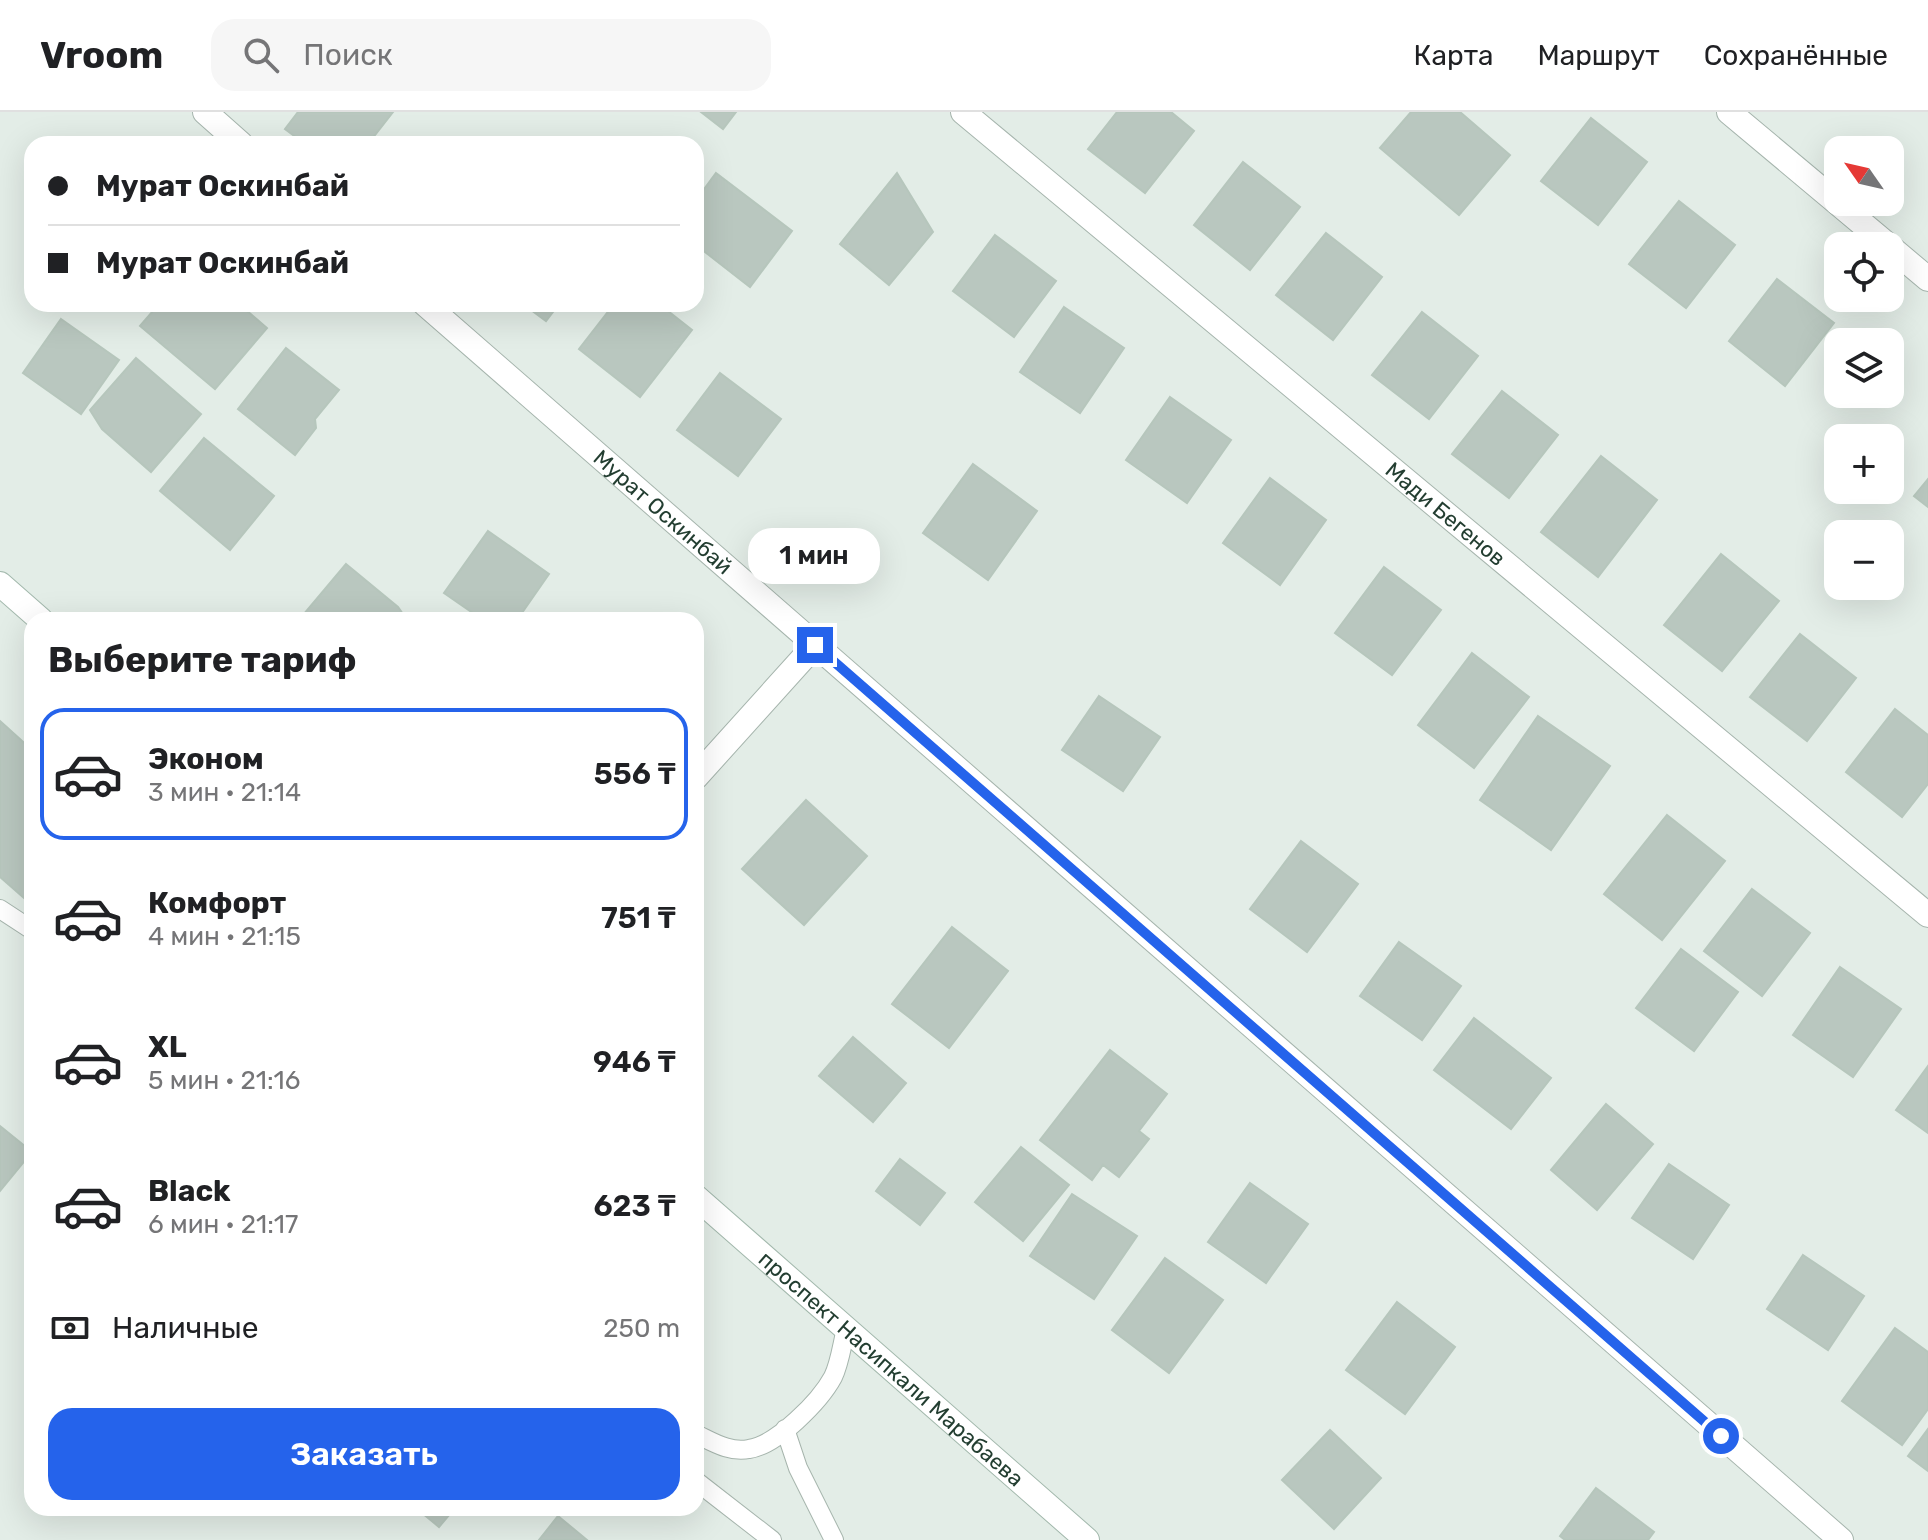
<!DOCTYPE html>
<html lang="ru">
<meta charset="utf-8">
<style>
body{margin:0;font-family:Rubik,sans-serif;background:#f6f6f6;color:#202124;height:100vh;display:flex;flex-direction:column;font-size:30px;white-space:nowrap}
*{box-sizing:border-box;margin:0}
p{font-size:26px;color:#757577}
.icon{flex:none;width:44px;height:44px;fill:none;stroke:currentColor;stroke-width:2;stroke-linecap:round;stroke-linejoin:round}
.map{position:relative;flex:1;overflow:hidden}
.sheet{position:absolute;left:24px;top:500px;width:680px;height:904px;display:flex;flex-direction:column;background:#fff;border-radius:24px;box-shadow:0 8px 32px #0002}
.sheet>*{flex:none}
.top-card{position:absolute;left:24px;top:24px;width:680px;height:176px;border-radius:24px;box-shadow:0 8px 32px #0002;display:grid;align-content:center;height:176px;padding:0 24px;background:#fff}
.needle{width:52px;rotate:304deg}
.controls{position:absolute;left:1824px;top:24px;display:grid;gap:16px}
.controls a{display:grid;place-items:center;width:80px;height:80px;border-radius:16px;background:#fff;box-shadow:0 8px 32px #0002;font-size:40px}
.end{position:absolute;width:36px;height:36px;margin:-18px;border:10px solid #2563eb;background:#fff;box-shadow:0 0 0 4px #fff}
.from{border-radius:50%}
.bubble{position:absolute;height:56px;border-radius:24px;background:#fff;box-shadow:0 8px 32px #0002;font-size:26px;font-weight:600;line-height:56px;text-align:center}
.top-card b{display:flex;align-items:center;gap:28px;height:76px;font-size:30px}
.top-card b+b{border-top:2px solid #e0e0e0}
.top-card i{width:20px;height:20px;background:#202124}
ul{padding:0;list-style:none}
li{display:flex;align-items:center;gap:24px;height:132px;margin:0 16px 12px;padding:0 8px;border:4px solid transparent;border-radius:24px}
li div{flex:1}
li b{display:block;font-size:30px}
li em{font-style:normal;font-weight:600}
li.current{border-color:#2563eb}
li>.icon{width:72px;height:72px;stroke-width:1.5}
h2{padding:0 24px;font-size:36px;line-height:96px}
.pay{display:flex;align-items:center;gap:20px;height:88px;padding:0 24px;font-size:30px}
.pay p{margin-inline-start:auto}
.primary-button{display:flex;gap:16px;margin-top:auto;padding:16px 24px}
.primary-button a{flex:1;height:92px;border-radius:24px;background:#2563eb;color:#fff;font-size:32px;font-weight:600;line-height:92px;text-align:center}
header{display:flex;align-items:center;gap:48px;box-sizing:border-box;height:112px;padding:0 40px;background:#fff;border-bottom:2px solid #e0e0e0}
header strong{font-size:38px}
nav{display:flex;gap:44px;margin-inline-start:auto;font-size:28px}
.search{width:560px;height:72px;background:#f6f6f6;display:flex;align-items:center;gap:20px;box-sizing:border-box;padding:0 28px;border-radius:24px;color:#757577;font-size:30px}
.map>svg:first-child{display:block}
.building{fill:#b9c7bf;stroke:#b6c6bc;stroke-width:2}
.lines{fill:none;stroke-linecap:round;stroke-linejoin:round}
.service-casing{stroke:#a6b5ad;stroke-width:20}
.minor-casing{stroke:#a6b5ad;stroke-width:26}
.secondary-casing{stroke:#a2b8ac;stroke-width:26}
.service{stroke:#fff;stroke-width:18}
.minor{stroke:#fff;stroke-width:24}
.secondary{stroke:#fff;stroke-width:24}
.route{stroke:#2563eb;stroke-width:10}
.labels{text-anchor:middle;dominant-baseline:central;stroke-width:6;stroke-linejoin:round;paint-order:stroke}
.street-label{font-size:22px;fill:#233e31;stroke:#f4f9f5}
</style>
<header>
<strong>Vroom</strong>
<div class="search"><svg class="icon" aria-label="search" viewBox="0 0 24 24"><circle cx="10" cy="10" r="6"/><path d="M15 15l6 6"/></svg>Поиск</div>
<nav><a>Карта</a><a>Маршрут</a><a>Сохранённые</a></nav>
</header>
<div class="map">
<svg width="1928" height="1428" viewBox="0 0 1928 1428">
<rect width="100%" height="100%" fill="#e3ede7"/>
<!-- building -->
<path class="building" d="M298 0H393L368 32H305L285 17Z
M701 0H736L723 17Z
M1117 0H1171L1194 19 1145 81 1088 37Z
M1411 0H1460L1510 43 1459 103 1380 36Z
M1591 6 1647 50 1598 113 1541 69Z
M1243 50 1300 95 1250 158 1194 113Z
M716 61 792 119 750 175 696 133V88Z
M897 61 933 120 889 173 840 132Z
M1679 89 1735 133 1686 196 1629 152Z
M1326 121 1382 165 1333 228 1276 183Z
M995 123 1056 169 1014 225 953 179Z
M1777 167 1834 211 1785 274 1729 229Z
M159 192H239L267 216 215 277 140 214Z
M523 192H559L546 209Z
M614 192H659L692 218 640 285 579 237Z
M1064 195 1124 236 1080 301 1020 260Z
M1422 200 1478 244 1429 307 1372 263Z
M61 207 119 248 81 302 23 261Z
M286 236 339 278 315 307 316 316 295 343 238 297Z
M136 246 201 302 151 360 102 317 90 298Z
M720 261 781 307 738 364 677 318Z
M1502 279 1558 323 1509 386 1452 342Z
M1170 285 1231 328 1187 391 1126 348Z
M204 326 274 384 230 438 160 379Z
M1601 344 1657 388 1598 465 1541 420Z
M973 352 1037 399 988 468 923 421Z
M1270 366 1326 408 1280 473 1223 431Z
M1928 367V395L1914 384Z
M488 419 549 462 517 508H483L444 481Z
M1721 442 1779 489 1722 559 1664 513Z
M346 452 398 495 407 508H310L303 503Z
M1384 455 1441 498 1392 563 1335 521Z
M1800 522 1856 566 1807 629 1750 585Z
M1472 541 1529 585 1474 656 1418 613Z
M1099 584 1160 625 1123 679 1062 638Z
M1895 597 1928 623V672L1902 705 1846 660Z
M1538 604 1610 654 1551 738 1480 688Z
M0 609 32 638V793L0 765Z
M806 688 867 744 804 813 742 757Z
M1667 703 1725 749 1662 828 1604 782Z
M1301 729 1358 772 1307 840 1250 797Z
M1752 777 1810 821 1762 884 1704 839Z
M952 815 1008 859 949 936 892 892Z
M1399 830 1461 874 1422 928 1360 884Z
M1681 837 1738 880 1694 939 1636 896Z
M1840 855 1901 897 1853 965 1793 923Z
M1474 906 1551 966 1511 1017 1434 958Z
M853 925 906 971 873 1010 819 964Z
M1110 938 1167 982 1139 1019 1149 1027 1119 1065 1103 1053 1092 1068 1040 1028Z
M1928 954V1021L1896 998Z
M1606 992 1653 1032 1597 1098 1551 1058Z
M0 1014 32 1040 0 1079Z
M1021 1035 1069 1073 1023 1129 975 1090Z
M900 1047 945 1081 920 1113 876 1079Z
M1669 1052 1729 1093 1693 1147 1632 1106Z
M1250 1071 1308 1112 1266 1171 1208 1130Z
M1072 1082 1137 1124 1094 1187 1030 1144Z
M1803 1143 1864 1184 1828 1238 1767 1197Z
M1165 1146 1223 1188 1169 1261 1112 1218Z
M1397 1190 1455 1235 1405 1302 1346 1258Z
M1895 1216 1928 1240V1297L1902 1333 1842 1289Z
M1928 1317V1359L1908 1344Z
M1330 1318 1381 1366 1334 1417 1282 1368Z
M1596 1376 1654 1420 1648 1428H1565L1560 1424Z
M416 1396H455L439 1415Z
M558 1404 587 1428H539Z"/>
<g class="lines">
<!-- service casing -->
<g class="service-casing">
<path id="service" d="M0 797 32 818
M785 1317 798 1356 834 1428
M696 1322C713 1330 730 1341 749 1337 777 1333 820 1289 833 1265 840 1251 842 1232 846 1217
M696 1369 772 1428"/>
</g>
<!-- minor casing -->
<g class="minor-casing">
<g id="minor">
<path d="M205 0 241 32"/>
<path id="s1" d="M963 0 1928 803"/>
<path d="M1729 0 1889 134"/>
<path d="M1890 135 1928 167"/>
<path id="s2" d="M425 192 1841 1428"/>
<path d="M696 665 815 533"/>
</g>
</g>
<!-- secondary casing -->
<g class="secondary-casing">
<g id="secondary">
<path d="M0 472 41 508"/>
<path id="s3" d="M696 1085 1087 1428"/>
</g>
</g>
<!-- service -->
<use href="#service" class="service"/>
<!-- minor -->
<use href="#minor" class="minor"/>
<!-- secondary -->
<use href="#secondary" class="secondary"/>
</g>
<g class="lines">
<!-- route -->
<path class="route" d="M815 533 1721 1324"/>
</g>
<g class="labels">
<!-- street labels -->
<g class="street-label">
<text stroke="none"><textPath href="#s2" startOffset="316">Мурат Оскинбай</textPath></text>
<text stroke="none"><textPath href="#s1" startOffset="628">Мади Бегенов</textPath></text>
<text stroke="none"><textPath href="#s3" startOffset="260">проспект Насипкали Марабаева</textPath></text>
</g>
</g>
</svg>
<div class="controls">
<a><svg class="needle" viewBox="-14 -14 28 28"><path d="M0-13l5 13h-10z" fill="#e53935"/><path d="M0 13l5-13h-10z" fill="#757577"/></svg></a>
<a><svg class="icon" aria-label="locate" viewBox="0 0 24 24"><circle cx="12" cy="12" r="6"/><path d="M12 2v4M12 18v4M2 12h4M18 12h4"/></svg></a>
<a><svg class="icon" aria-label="layers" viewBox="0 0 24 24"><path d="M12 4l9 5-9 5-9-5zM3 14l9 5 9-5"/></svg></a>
<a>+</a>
<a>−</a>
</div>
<i class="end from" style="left:1721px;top:1324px"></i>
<i class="end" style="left:815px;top:533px"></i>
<div class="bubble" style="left:748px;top:416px;width:132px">1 мин</div>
<div class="top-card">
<b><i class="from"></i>Мурат Оскинбай</b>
<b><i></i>Мурат Оскинбай</b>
</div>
<section class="sheet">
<h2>Выберите тариф</h2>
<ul>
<li class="current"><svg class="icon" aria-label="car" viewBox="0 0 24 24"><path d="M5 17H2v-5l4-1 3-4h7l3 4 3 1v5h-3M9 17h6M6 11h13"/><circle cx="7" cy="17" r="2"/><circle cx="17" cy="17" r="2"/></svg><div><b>Эконом</b><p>3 мин · 21:14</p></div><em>556 ₸</em></li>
<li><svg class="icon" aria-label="car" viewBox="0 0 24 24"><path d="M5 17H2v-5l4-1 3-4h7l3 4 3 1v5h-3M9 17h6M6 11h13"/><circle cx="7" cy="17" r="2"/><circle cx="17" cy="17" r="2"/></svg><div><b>Комфорт</b><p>4 мин · 21:15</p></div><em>751 ₸</em></li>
<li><svg class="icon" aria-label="car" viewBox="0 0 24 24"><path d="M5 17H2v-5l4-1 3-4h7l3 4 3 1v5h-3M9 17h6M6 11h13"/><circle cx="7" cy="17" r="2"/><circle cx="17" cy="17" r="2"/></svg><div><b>XL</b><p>5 мин · 21:16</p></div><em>946 ₸</em></li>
<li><svg class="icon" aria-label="car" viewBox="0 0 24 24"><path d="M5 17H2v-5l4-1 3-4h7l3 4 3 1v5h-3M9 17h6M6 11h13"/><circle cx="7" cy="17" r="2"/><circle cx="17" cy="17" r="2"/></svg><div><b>Black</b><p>6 мин · 21:17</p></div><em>623 ₸</em></li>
</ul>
<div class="pay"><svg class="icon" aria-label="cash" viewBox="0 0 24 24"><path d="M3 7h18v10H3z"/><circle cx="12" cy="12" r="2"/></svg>Наличные<p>250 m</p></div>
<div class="primary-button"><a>Заказать</a></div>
</section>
</div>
